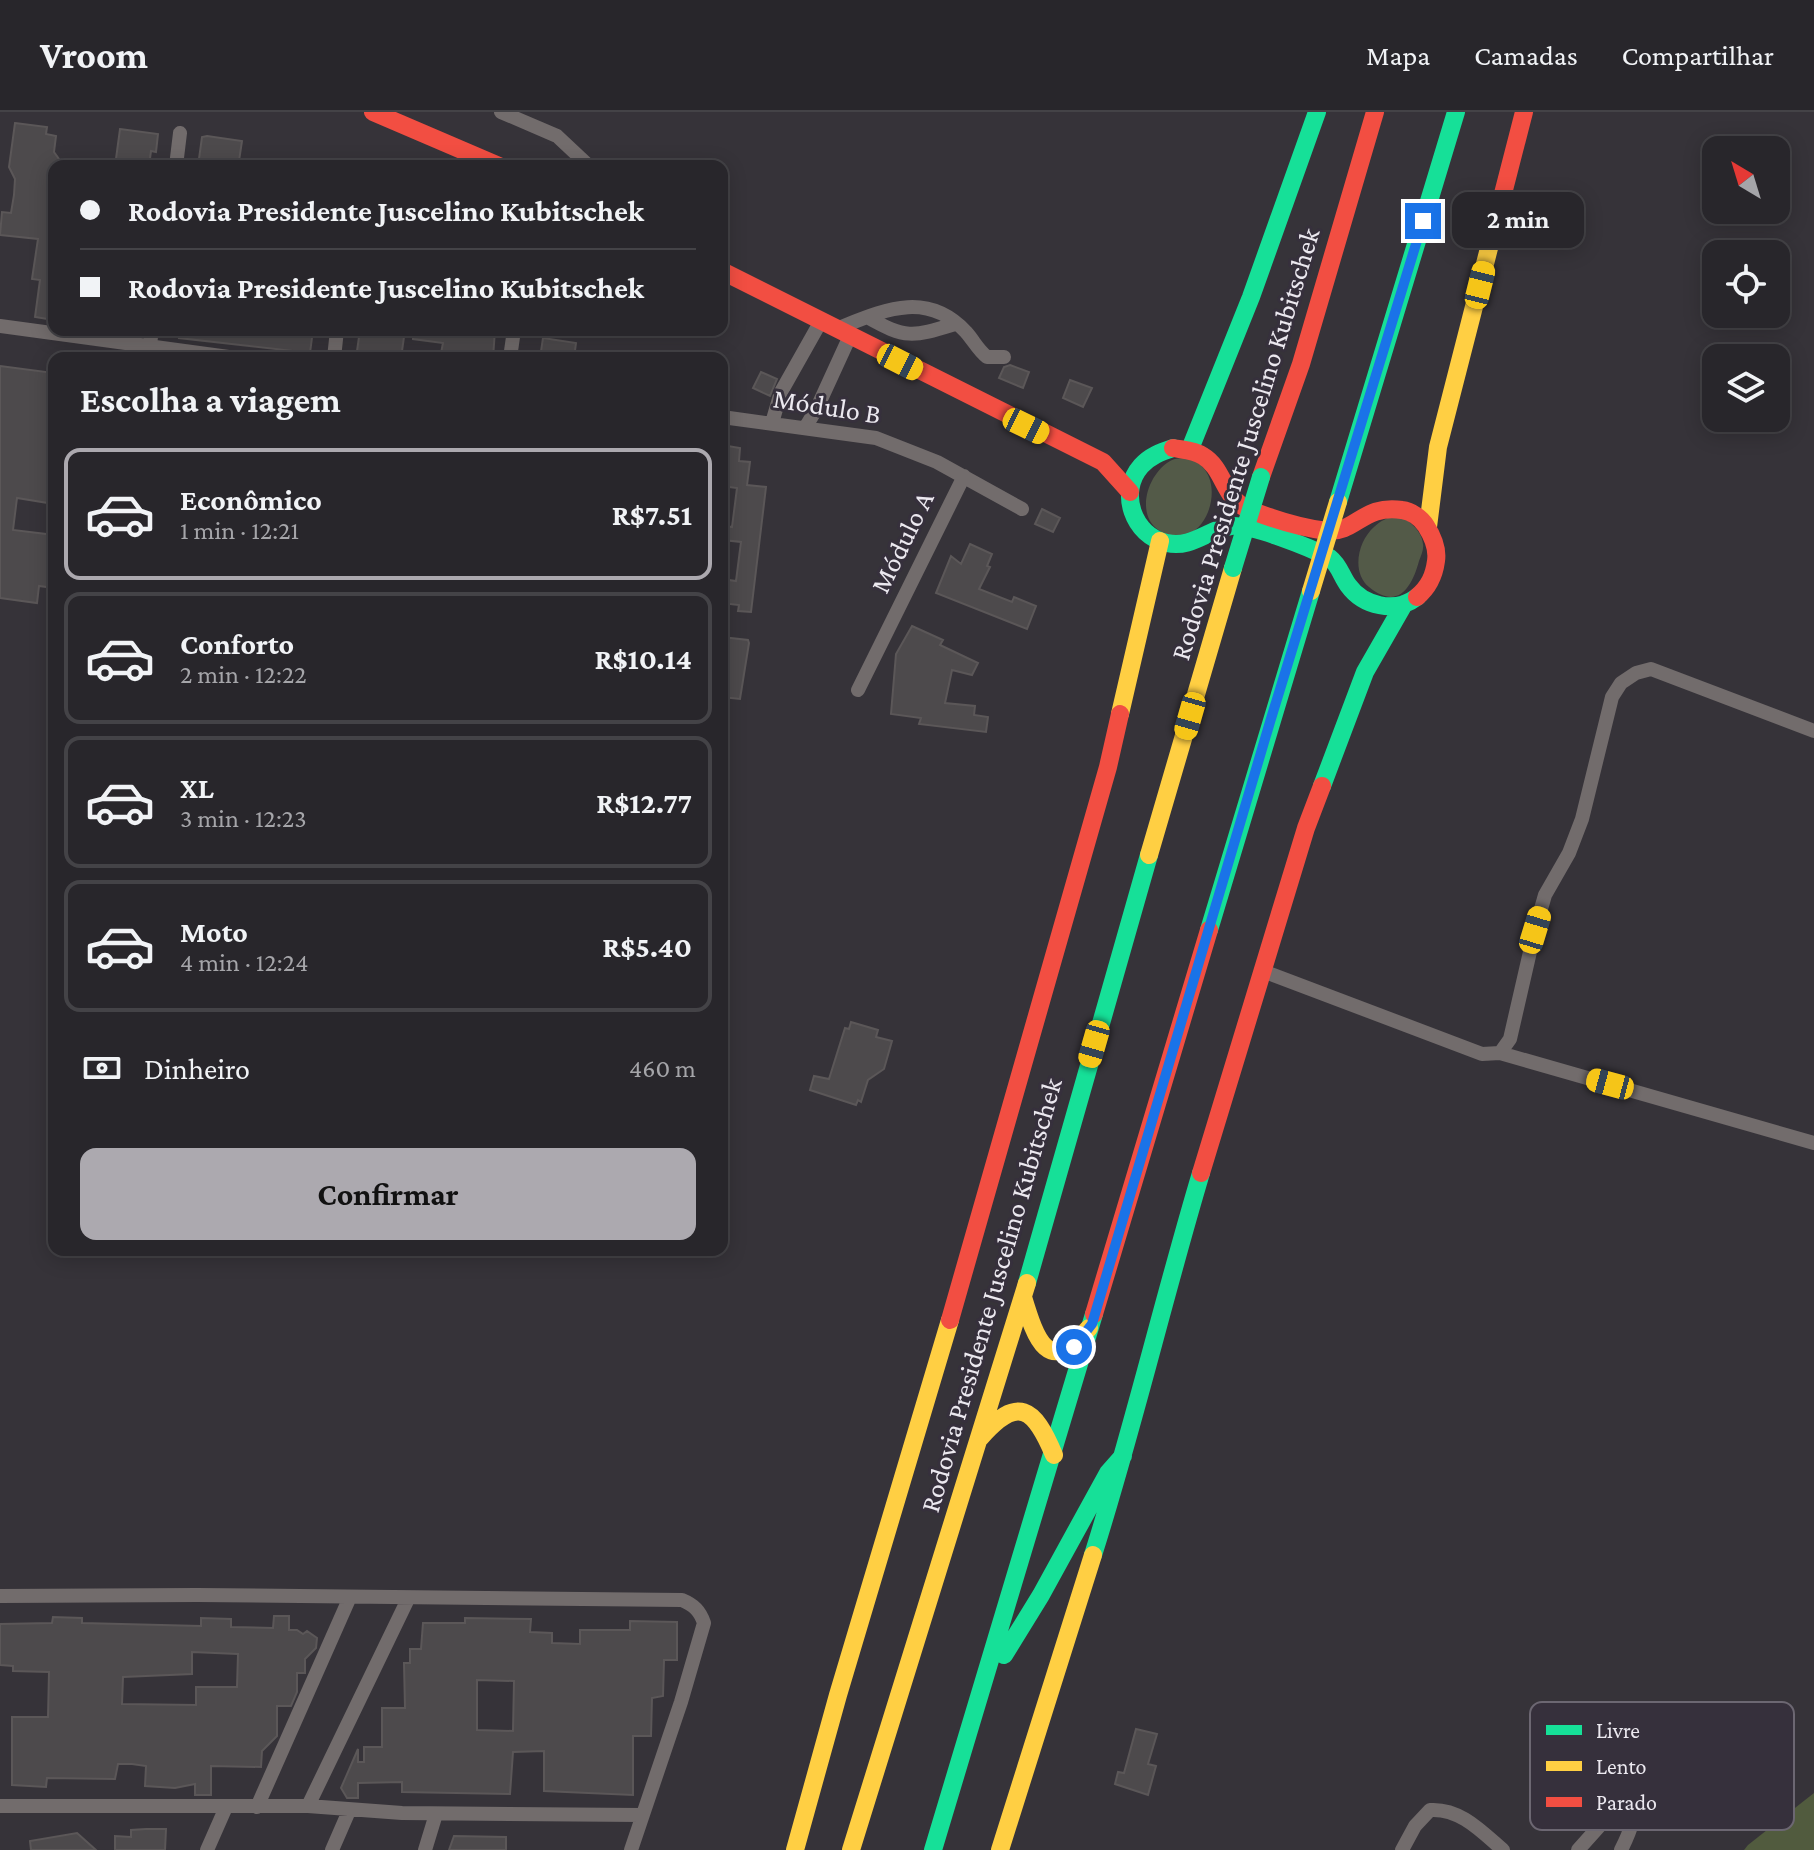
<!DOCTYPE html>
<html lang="pt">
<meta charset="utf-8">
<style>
body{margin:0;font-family:"Crimson Pro",serif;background:#343237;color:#f1f3f6;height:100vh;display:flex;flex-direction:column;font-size:30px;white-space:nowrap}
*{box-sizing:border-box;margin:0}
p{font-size:26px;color:#a5a5a9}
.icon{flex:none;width:44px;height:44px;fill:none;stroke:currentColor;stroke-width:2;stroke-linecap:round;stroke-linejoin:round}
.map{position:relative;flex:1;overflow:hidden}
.details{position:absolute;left:48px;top:240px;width:680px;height:904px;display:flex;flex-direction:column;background:#28262b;border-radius:16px;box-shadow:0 4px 20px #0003,0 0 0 2px #444347}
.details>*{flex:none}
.top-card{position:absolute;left:48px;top:48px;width:680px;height:176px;border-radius:16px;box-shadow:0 4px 20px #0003,0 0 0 2px #444347;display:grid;align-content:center;height:176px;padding:0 32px;background:#28262b}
.needle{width:52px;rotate:322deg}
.tools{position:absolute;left:1702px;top:24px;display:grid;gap:16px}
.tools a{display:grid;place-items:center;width:88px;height:88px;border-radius:16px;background:#28262b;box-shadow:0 4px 20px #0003,0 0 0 2px #444347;font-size:40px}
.end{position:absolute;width:36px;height:36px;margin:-18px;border:10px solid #1a73e8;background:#fff;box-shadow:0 0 0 4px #fff}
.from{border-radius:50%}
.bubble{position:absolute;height:56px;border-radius:16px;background:#28262b;box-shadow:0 4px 20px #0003,0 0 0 2px #444347;font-size:26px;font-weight:700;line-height:56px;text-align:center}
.car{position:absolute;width:24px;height:48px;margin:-24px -12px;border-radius:10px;box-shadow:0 0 6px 2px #0007;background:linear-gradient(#f5c518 24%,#345 0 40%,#f5c518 0 76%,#345 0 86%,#f5c518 0)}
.top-card b{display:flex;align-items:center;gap:28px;height:76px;font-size:30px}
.top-card b+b{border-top:2px solid #444347}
.top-card i{width:20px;height:20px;background:#f1f3f6}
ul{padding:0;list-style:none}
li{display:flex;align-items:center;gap:24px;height:132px;margin:0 16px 12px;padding:0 16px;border:4px solid #444347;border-radius:16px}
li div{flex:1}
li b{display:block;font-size:30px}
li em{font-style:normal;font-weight:700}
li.active{border-color:#aca9af}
li>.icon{width:72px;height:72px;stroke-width:1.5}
h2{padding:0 32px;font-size:36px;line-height:96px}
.pay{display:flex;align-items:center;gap:20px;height:88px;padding:0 32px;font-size:30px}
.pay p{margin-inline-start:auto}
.button{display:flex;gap:16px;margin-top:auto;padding:16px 32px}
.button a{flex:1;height:92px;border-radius:16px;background:#aca9af;color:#111;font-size:32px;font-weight:700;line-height:92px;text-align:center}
header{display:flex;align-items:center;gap:48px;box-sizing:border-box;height:112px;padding:0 40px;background:#28262b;border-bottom:2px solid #444347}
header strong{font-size:38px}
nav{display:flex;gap:44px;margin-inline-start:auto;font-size:28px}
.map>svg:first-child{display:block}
.green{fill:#535a48}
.forest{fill:#515b3e}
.building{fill:#4d4a4c;stroke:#5b5758;stroke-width:2;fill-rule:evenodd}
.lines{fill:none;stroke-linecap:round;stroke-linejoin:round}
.street{stroke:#726c6c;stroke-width:14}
.fast{stroke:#16e098;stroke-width:18}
.slow{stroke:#ffcf43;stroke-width:18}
.jam{stroke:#f24e42;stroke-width:18}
.fast-bridge{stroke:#16e098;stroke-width:18}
.slow-bridge{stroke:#ffcf43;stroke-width:18}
.route{stroke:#1a73e8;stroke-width:10}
.labels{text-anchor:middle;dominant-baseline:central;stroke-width:6;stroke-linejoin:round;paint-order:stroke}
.street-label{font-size:28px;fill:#ebe8ef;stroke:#36303c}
.key{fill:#36303c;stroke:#6c6772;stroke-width:2}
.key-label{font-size:22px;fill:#ebe8ef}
</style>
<header>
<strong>Vroom</strong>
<nav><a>Mapa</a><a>Camadas</a><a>Compartilhar</a></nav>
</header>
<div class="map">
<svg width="1814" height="1738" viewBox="0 0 1814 1738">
<rect width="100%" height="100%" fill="#363339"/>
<!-- green -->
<path class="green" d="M1191 345C1195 349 1202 353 1205 358 1219 377 1210 412 1189 422 1184 424 1175 425 1170 426 1163 421 1154 416 1150 409 1139 389 1152 358 1172 348 1177 346 1185 346 1191 345Z
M1395 403C1407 406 1422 418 1423 432 1424 437 1421 444 1419 449 1412 475 1398 499 1369 475 1351 460 1358 429 1374 415 1380 409 1387 406 1395 403Z"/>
<!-- forest -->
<path class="forest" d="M1814 1681V1738H1744L1748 1733Z"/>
<!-- building -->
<path class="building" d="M15 11 47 15 46 22 56 24 54 40 64 54H54L48 105 54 106V208L35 205 40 168 32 167 38 127 0 123 2 100 11 101 14 83 15 67 9 55Z
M120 17 158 22 156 40 151 39 149 54H115Z
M207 24 242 29 239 49 236 48 235 54H198L202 25Z
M180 218H313L310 241 179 226Z
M360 218H405L401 246H356Z
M413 218H495L493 246H440L443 231 413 227Z
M543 226 576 231 574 246H540Z
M1010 253 1029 260 1023 276 999 266 1004 255Z
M0 254 54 261 49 302 54 303V392L17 386 13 418 54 423V476L39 474 37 491 0 486Z
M761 260 777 267 770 284 753 276Z
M1070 268 1092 276 1083 295 1063 286Z
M722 333 740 336 739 349 750 350 747 373 766 375 751 500 738 499 739 493 722 491V467L736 469 741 430 723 428 725 414 732 415 737 376 722 374Z
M1042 397 1060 406 1053 420 1035 412Z
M970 432 992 442 987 454 990 455 979 477 1012 490 1014 485 1036 494 1027 517 936 481 951 444 961 452Z
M912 514 943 528 940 533 978 551 972 563 952 558 945 591 975 594 974 603 988 605 986 620 919 612 921 606 891 602 896 542Z
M722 525 748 528 749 531 740 587 722 585Z
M851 910 878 918 876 925 892 929 884 957 868 968 861 990 858 988 856 993 810 978 814 964 829 967 845 916 849 917Z
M274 1504H289V1518H297L303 1522 307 1519 317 1526 316 1536 305 1547V1561H297V1580L291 1594H277V1624L262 1639 261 1655 211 1654V1683H195V1672L175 1676 145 1674 146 1654 132 1652H118L115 1667 47 1666 46 1675 12 1673V1605H48L49 1560 13 1559V1554L0 1553V1512L52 1511 53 1505 82 1506V1511L201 1514V1506L231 1507V1515L273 1516ZM192 1540 238 1542 237 1575H196V1593L122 1592 123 1565 192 1562Z
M465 1506 531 1507 530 1520 552 1521V1531L580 1532V1518H630V1509L677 1510V1548H664L663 1584 652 1586 651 1624H633V1683L544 1679V1639L513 1640 510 1682 402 1680V1670L358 1671V1686H347L341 1676 358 1637V1650H364V1635H382V1596H405L404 1551H410V1537H421L423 1511H465ZM477 1568 514 1569 513 1619 477 1618Z
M1136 1617 1157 1622 1148 1652 1156 1654 1148 1683 1115 1672 1118 1660 1124 1661Z
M146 1717H166L165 1738H115V1724L131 1725V1718Z
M77 1721 96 1738H31L30 1729Z
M454 1724 506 1725V1738H449Z"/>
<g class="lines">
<!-- street -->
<path class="street" d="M501 0 557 24 589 54
M176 54 180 21
M867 205C906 227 912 225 955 212
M0 214 236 246
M836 217C882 199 926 177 966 220 974 229 978 238 987 245H1004
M148 246 152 218
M334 246 337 218
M510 246 514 218
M722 305 876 326 937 350 1022 397
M772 311 781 280 821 209
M805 316 817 296 850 224
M858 578 964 364
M1263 859 1482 942 1500 941 1510 927 1535 818 1545 783 1569 741 1582 707 1612 585 1621 571 1636 561 1651 557 1814 619
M1500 941 1814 1031
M0 1484 197 1483 682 1488C694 1493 700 1499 704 1511L681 1590 631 1738
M0 1694H308L402 1701 641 1703
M308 1694 408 1487
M257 1695 350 1485
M207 1738 226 1695
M332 1738 349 1699
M425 1738 436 1702
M1402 1738 1415 1714 1430 1698C1460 1696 1481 1719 1503 1738
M1578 1738 1620 1691 1627 1689C1640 1700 1628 1724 1621 1738"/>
<!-- fast -->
<path class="fast" d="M1173 336C1161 340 1150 344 1141 354 1118 380 1133 424 1167 431 1191 437 1209 417 1231 414 1252 412 1311 436 1330 446 1339 453 1341 463 1348 473 1363 494 1395 502 1417 485
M1190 337 1251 185 1317 0
M1338 390 1456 0
M1322 674 1365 560 1404 492
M1209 818 1311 479
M1027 1171 1149 743
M1093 1443C1133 1317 1163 1188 1201 1061
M1004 1543 1041 1483 1108 1361 1123 1344
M933 1738 1094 1202"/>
<!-- slow -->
<path class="slow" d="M1428 415 1438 335 1497 105
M1120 602 1160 429
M1149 743 1233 456
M1023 1185C1036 1228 1048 1265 1089 1216
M980 1326C1018 1283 1034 1295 1054 1343
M795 1738 838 1583 950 1208
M851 1738 1027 1171
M1000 1738 1093 1443"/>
<!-- jam -->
<path class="jam" d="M373 0 499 54
M1497 105 1524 0
M722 159 1103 350 1130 380
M1173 336C1183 338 1194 338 1203 344 1225 357 1223 388 1250 398 1273 407 1302 416 1327 419 1356 421 1363 392 1402 398 1411 399 1421 406 1426 414 1433 425 1438 436 1436 449 1434 464 1429 475 1417 485
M1261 365 1301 252 1375 0
M1201 1061 1306 716 1322 674
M1094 1202 1209 818
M950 1208 1108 655 1120 602"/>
<!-- fast-bridge -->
<path class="fast-bridge" d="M1233 456 1261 365"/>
<!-- slow-bridge -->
<path class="slow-bridge" d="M1311 479 1338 390"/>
</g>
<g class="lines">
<!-- route -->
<path class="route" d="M1074 1235 1092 1212 1270 610 1423 109"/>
</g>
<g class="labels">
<!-- street labels -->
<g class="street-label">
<text transform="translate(827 294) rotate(9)">Módulo B</text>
<text transform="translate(1245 332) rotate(-73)">Rodovia Presidente Juscelino Kubitschek</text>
<text transform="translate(902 430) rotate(-64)">Módulo A</text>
<text transform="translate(991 1183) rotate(-74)">Rodovia Presidente Juscelino Kubitschek</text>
</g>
</g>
<!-- legend -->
<rect x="1530" y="1590" width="264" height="128" rx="12" class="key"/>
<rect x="1546" y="1613" width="36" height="10" fill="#16e098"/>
<rect x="1546" y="1649" width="36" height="10" fill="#ffcf43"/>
<rect x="1546" y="1685" width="36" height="10" fill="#f24e42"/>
<g class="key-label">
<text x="1596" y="1626">Livre</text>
<text x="1596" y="1662">Lento</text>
<text x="1596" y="1698">Parado</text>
</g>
</svg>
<div class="tools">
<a><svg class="needle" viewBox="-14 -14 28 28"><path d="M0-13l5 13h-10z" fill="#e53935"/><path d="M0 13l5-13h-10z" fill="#a5a5a9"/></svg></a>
<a><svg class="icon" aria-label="locate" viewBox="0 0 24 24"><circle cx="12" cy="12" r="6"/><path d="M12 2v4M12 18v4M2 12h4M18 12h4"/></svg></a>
<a><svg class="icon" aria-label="layers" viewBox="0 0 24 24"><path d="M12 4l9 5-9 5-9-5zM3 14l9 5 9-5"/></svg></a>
</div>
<i class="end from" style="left:1074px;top:1235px"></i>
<i class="end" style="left:1423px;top:109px"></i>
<div class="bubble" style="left:1452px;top:80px;width:132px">2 min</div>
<i class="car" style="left:1480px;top:173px;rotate:14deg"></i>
<i class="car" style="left:900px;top:250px;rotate:117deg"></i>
<i class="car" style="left:1026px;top:314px;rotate:116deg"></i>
<i class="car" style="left:1190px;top:604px;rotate:196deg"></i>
<i class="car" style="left:1535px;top:818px;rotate:17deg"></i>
<i class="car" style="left:1094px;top:932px;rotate:196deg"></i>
<i class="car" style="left:1610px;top:972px;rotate:285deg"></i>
<div class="top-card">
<b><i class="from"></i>Rodovia Presidente Juscelino Kubitschek</b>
<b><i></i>Rodovia Presidente Juscelino Kubitschek</b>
</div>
<section class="details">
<h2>Escolha a viagem</h2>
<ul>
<li class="active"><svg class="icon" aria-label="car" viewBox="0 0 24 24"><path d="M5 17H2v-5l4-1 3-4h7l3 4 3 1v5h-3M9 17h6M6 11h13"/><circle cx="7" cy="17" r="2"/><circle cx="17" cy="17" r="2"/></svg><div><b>Econômico</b><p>1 min · 12:21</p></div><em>R$7.51</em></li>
<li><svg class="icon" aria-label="car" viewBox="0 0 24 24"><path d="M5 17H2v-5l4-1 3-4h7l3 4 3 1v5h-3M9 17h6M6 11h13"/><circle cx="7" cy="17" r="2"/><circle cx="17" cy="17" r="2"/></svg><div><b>Conforto</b><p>2 min · 12:22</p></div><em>R$10.14</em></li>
<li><svg class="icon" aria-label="car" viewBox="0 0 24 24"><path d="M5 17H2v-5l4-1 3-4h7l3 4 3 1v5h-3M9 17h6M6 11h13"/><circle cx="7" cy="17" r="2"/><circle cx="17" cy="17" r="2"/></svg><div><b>XL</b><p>3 min · 12:23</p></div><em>R$12.77</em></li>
<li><svg class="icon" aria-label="car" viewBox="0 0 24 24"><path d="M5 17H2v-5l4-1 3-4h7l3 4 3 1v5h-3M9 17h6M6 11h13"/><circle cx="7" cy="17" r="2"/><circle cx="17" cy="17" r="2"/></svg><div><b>Moto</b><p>4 min · 12:24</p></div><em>R$5.40</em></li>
</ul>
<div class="pay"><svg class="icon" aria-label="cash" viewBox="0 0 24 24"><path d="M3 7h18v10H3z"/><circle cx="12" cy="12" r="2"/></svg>Dinheiro<p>460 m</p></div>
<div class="button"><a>Confirmar</a></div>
</section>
</div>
